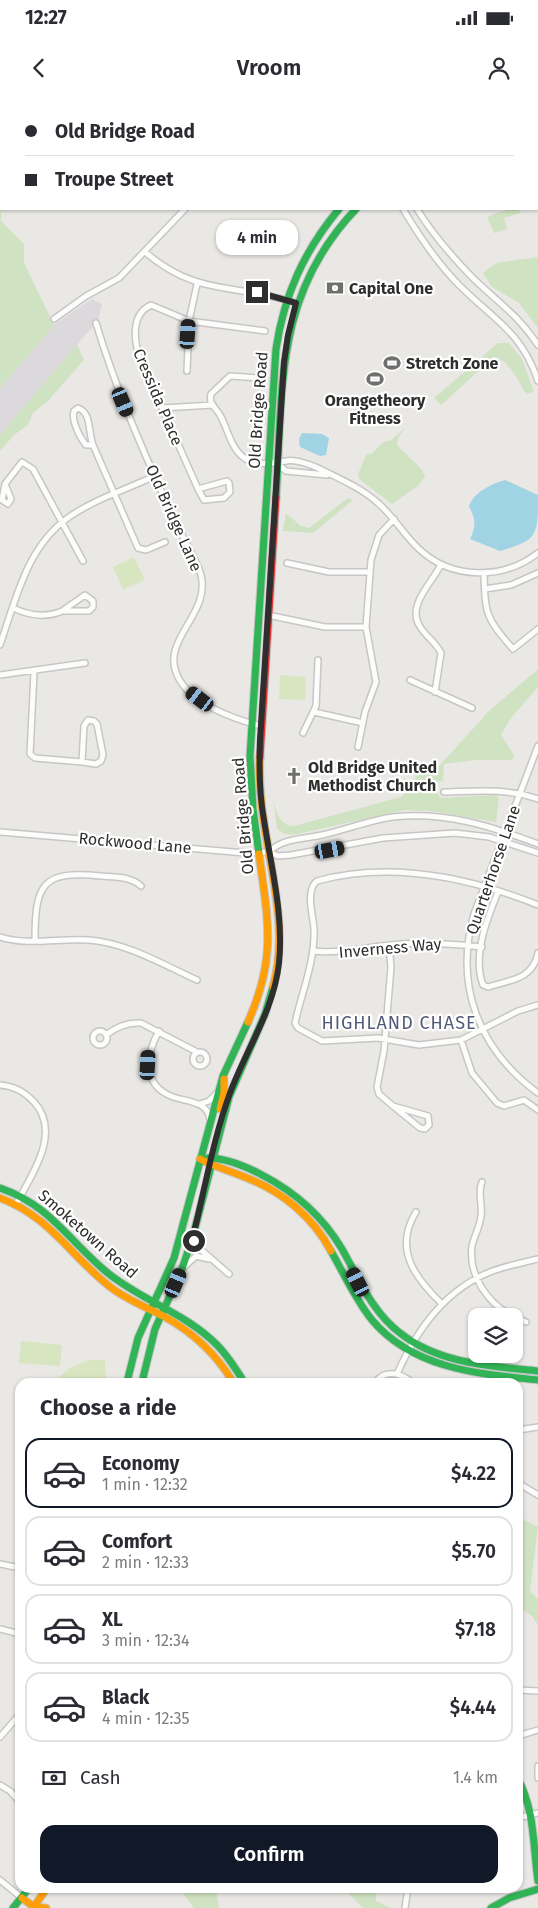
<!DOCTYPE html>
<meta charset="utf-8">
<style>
body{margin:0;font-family:"Fira Sans",sans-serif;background:#f7f7f7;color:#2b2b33;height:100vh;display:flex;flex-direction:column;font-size:19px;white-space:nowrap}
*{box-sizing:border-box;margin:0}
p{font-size:16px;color:#7c7c81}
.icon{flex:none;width:28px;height:28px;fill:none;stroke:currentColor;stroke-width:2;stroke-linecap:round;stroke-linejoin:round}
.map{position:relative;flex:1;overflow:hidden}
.side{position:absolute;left:15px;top:1278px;width:508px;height:515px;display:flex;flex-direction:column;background:#fff;border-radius:15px;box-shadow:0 1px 4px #0004}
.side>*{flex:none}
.guide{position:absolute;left:0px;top:0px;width:539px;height:110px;box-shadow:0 1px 4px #0004;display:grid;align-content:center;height:110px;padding:0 25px;background:#fff}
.fabs{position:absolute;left:468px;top:1208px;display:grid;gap:10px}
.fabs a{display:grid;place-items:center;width:55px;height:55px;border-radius:10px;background:#fff;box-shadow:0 1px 4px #0004;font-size:25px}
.end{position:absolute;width:22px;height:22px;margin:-11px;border:6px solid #2e2e2e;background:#fff;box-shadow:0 0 0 2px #fff}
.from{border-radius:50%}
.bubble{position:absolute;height:35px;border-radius:15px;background:#fff;box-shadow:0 1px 4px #0004;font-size:16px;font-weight:600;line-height:35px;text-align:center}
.car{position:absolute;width:15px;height:30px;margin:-15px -8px;border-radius:6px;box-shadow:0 0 4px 1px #0007;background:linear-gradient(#222 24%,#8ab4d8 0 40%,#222 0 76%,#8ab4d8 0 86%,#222 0)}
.guide b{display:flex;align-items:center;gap:18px;height:48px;font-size:19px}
.guide b+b{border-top:1px solid #e1e1e2}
.guide i{width:12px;height:12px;background:#2b2b33}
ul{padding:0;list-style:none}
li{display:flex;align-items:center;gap:15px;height:70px;margin:0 10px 8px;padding:0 15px;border:2px solid #e1e1e2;border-radius:15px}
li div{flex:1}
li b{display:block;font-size:19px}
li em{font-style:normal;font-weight:600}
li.selected{border-color:#111827}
li>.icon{width:45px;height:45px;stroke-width:1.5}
h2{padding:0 25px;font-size:22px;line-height:60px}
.pay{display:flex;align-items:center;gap:12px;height:55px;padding:0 25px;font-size:19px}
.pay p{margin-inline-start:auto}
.action{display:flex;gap:10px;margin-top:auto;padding:10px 25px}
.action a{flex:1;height:58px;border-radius:15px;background:#111827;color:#fff;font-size:20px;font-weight:600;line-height:58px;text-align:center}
.status{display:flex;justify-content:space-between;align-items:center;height:35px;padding:0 25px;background:#fff;direction:ltr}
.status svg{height:14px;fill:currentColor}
header{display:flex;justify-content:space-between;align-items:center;height:65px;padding:0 25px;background:#fff;font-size:22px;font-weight:600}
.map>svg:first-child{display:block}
.industrial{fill:#dbd9db}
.green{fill:#cfe2c2}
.pitch{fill:#d7e5c0}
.water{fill:#a0d3e4}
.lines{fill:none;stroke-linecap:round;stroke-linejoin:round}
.street-casing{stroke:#c7c6c7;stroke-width:8}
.fast-casing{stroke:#c7c6c7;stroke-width:9}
.slow-casing{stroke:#c7c6c7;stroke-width:9}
.jam-casing{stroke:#c7c6c7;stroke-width:9}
.street{stroke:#fcfcfb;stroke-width:5}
.fast{stroke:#30b455;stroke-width:7}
.slow{stroke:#ff9f0a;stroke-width:7}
.jam{stroke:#e5322d;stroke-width:7}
.route{stroke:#2e2e2e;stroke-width:6}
.labels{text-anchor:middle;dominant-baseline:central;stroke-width:4.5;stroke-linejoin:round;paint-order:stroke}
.poi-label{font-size:16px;font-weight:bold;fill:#2e2e2e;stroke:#fff;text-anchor:start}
.street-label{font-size:16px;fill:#2e2e2e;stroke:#fff}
.neighbourhood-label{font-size:18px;letter-spacing:1px;fill:#525a7a;stroke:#fff}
</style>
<div class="status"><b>12:27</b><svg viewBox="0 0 49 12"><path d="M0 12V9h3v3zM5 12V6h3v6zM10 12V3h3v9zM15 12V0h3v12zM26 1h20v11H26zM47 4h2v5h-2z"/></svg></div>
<header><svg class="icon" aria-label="back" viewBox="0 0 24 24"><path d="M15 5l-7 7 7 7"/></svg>Vroom<svg class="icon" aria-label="person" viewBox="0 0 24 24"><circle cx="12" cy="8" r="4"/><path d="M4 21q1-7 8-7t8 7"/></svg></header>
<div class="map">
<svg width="538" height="1808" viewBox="0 0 538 1808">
<rect width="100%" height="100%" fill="#eae8e5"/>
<!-- industrial -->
<path class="industrial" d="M92 199 102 204 98 221 79 242 70 259 0 343V288L46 234V230Z"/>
<!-- green -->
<path class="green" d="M0 43 1 109H4L1 113V121L24 144V163L54 225 0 288Z
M505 109H519L520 113 504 118 507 129 494 133 487 117 502 111 505 112Z
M538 157V228L518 202 492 187 483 173 496 163Z
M498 243H509L522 259 534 292 526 294C519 282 508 259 494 257L441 305 434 298Z
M77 245 84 260 48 301 33 313 28 325 14 335 0 351V335Z
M405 328 398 338 397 345 422 370 425 376 418 386 392 404 359 379 358 374 367 353 370 355 385 341H390Z
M348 398 353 400 313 433 283 431 286 413 301 426 309 428Z
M538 569V587L511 618 501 635 514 655 512 660H475L444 664 443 681 435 682 430 679 420 683 422 689 438 694 440 698 497 695 499 699 496 722 431 711 405 710 293 735 285 734 277 729 273 698C276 711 278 725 294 726L401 697C411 685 419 686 414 667L426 669 440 665 489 611Z
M518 1417 538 1427 530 1491 538 1499V1525L532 1516 518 1507Z
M179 1788H216L219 1808H194Z
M343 1788H375L377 1789 376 1801 391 1808H363Z"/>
<!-- pitch -->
<path class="pitch" d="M134 457 145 480 123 490 113 467Z
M280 575 306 577 305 600 279 599Z
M21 1241 62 1245 60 1266 19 1263Z
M88 1260H105L106 1282H53L68 1269Z"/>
<!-- water -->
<path class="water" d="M302 333 322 334 329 338 326 355 320 356 300 347 299 339Z
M505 380 538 395C538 436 538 440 500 451L470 439C476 427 476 418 469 407 472 393 493 383 505 380Z"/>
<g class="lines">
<!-- street casing -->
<g class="street-casing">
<path id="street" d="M403 109C419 136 437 163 460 186 493 219 522 232 538 281
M417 109C431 132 449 153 468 173 494 200 516 212 538 245
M145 152C197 197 236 183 296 203
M54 219 86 196 119 178 185 109
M96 223C116 290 144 353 173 417 181 436 195 455 201 475 211 515 159 540 178 577 191 604 234 619 261 626
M187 271 189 221 197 184
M260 278 230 276 211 294C210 297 210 298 211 302 213 307 219 312 221 317 228 330 231 348 243 357 255 367 273 363 286 361 296 359 311 365 320 369 340 379 362 388 379 404 394 417 404 435 419 449 452 480 503 480 538 453
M78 308C92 313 88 333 93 345H86C80 338 71 320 74 311Z
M162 308 213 305
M93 345 138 448 146 450 165 442
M278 364 286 371 327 375
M227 381 229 383 230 392 224 398 204 400 198 389Z
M5 384 22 362 33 369 83 461
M5 384 11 399 8 404 2 400Z
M198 389 139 256C134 239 131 214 151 205L189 221 265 231
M287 463 329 472H369
M484 473C485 515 486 518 513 549L538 529
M485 489 511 485 538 473
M85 495 93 501V507L89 511H62Z
M13 508C28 515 46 518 62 511
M268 515 325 527H366
M0 545C16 499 27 446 69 417 95 399 127 389 155 376
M34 572 30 654 35 658 82 662
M0 575 85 563
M410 580 472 608
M435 592 441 553C436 542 424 535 419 525 407 504 434 481 441 464
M314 612 363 623
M88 620 94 621 97 624 103 655 101 661 96 664 82 662 84 626Z
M303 633 316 606 318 560
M538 646 474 814C454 885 478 949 538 993
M358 647 365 612 376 582 366 527 371 460 379 435 394 419
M444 692C477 691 507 688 538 699
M0 732 245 753 269 752
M269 752C282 738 305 739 322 735 346 730 369 720 393 717 444 711 491 726 538 744
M269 752 278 756 291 755 383 738 455 733 489 737 538 753
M498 792C487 819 472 856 483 885L488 887C511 880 533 879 538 853
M538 805C468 777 391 761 317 781 305 790 313 815 314 829 315 862 302 891 295 923L298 928 322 941 378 938 419 945 461 940 518 911 538 905
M0 837C28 846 60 838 89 840 127 843 162 864 197 880
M35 840C35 784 42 770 101 776 114 777 130 776 141 786
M389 845 391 867 384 951 377 987 379 994 393 1006
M313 851C343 854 371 846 401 844 428 842 454 844 482 847
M159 931C146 954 141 985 173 997 188 1002 208 1001 210 1020
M93 938a7 7 0 1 1 14 0a7 7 0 1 1-14 0Z
M106 935C116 927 127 922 141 923L197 952
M461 940 472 973 497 1003 504 1006 524 1000 538 1010
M193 959a7 7 0 1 1 14 0a7 7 0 1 1-14 0Z
M0 985C13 986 25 992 34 1002 62 1032 32 1075 16 1104
M200 1004 209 1001 217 993
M393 1006 428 1016 429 1025 425 1029 420 1028Z
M482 1082C477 1093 483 1104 481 1116 480 1127 474 1136 472 1146 468 1176 488 1203 512 1216
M416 1112C393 1149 415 1178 442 1204
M193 1136 199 1148 229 1174
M184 1167 196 1156 209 1159
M514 1217 526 1222
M397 1274C416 1231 445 1190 490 1172 505 1166 522 1163 538 1159
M375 1282C386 1269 400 1273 412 1282
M518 1330 538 1327
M518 1383 538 1395
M0 1464 20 1468
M0 1529 20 1534
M518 1590 538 1591
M518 1636 538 1630
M0 1637 20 1614
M538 1666V1678
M0 1685 10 1691 20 1702
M518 1718 538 1713
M0 1780 22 1798
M405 1808 408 1788"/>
</g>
<!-- fast casing -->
<g class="fast-casing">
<path id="fast" d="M127 0 130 1
M159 0 162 1
M276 398C283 287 274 195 356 109
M259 754 253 709 250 656 276 249C284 195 304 151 339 109
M208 1058C227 1058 245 1066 262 1075 295 1092 323 1117 342 1149 359 1179 372 1212 400 1233 439 1264 491 1266 538 1271
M0 1088C51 1105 70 1143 109 1174 143 1201 187 1214 217 1245 228 1256 236 1269 244 1282
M331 1151C344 1174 355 1199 372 1220 413 1269 479 1274 538 1280
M127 1282 138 1238 174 1158 223 976 248 922
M142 1282 155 1229 182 1169 193 1136 229 997 265 914 273 887
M518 1679C535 1711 533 1746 538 1781
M13 1808 29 1788
M491 1808 509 1798 538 1789"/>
</g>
<!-- slow casing -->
<g class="slow-casing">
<path id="slow" d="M260 657C255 735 294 811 273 887
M248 922C277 857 268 821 259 754
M220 1009 224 993V979
M200 1059C215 1067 231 1071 247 1078 283 1092 313 1117 331 1151
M0 1098C49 1116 70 1155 109 1186 125 1199 146 1207 165 1217 194 1233 216 1254 233 1282
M22 1798 34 1807 46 1808
M33 1808 47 1788"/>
</g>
<!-- jam casing -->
<g class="jam-casing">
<path id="jam" d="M260 657 276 398"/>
</g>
<!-- street -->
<use href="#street" class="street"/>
<!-- fast -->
<use href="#fast" class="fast"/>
<!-- slow -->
<use href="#slow" class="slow"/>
<!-- jam -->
<use href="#jam" class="jam"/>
</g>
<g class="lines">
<!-- route -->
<path class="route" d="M194 1141 193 1136C205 1089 213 1039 230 993 246 950 274 910 279 863 284 815 271 767 264 720 259 694 259 668 260 641L284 262 288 235 296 203 257 192"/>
</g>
<!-- icons -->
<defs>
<g id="bank-bare" transform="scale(1.35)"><path d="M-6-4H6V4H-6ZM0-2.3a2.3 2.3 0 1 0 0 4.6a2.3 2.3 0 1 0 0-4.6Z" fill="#706f6e" stroke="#fff" stroke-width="2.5" paint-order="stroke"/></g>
<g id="stadium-bare" transform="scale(1.35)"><path d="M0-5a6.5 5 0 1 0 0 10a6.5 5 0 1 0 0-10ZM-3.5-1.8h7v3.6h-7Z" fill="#706f6e" stroke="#fff" stroke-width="2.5" paint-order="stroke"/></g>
<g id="church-bare" transform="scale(1.35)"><path d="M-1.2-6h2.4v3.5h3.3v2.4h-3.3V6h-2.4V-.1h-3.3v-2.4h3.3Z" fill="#706f6e" stroke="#fff" stroke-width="2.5" paint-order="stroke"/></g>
</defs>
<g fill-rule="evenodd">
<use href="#bank-bare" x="335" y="188"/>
<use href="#stadium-bare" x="392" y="263"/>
<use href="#stadium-bare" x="375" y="279"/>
<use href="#church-bare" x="294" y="676"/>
</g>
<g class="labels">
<!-- poi labels -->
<g class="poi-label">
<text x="349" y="188">Capital One</text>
<text x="406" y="263">Stretch Zone</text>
<text x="375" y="300" text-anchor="middle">Orangetheory<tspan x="375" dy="18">Fitness</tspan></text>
<text x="308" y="667">Old Bridge United<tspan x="308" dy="18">Methodist Church</tspan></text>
</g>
<!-- street labels -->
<g class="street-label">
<text transform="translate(158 297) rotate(67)">Cressida Place</text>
<text transform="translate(258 310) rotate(-86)">Old Bridge Road</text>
<text transform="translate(174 418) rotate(66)">Old Bridge Lane</text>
<text transform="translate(243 716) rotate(-95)">Old Bridge Road</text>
<text transform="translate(135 743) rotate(5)">Rockwood Lane</text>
<text transform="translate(493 770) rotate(-71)">Quarterhorse Lane</text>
<text transform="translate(390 848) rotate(-5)">Inverness Way</text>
<text transform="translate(88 1134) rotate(41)">Smoketown Road</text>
</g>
<!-- neighbourhood labels -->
<g class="neighbourhood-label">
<text x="399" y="923">HIGHLAND CHASE</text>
</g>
</g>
</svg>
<div class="fabs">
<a><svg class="icon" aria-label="layers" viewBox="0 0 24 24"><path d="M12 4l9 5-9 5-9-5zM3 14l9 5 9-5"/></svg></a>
</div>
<i class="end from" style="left:194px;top:1141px"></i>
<i class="end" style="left:257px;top:192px"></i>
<div class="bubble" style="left:216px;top:120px;width:82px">4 min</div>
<i class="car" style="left:188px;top:234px;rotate:4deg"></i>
<i class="car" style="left:123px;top:302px;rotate:157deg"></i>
<i class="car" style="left:200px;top:599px;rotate:307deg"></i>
<i class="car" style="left:330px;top:750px;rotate:80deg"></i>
<i class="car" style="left:148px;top:965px;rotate:3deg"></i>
<i class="car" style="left:358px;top:1182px;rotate:333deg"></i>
<i class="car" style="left:176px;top:1183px;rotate:23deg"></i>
<div class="guide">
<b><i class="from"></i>Old Bridge Road</b>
<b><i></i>Troupe Street</b>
</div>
<section class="side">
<h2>Choose a ride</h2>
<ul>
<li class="selected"><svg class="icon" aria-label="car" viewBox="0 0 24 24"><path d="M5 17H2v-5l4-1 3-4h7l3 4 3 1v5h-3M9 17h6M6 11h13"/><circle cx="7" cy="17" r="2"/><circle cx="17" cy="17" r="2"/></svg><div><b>Economy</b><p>1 min · 12:32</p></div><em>$4.22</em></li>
<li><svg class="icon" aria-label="car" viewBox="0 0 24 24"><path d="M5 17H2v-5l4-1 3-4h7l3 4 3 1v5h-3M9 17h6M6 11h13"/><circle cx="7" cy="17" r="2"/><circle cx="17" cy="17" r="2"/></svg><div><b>Comfort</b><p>2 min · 12:33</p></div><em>$5.70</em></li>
<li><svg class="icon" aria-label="car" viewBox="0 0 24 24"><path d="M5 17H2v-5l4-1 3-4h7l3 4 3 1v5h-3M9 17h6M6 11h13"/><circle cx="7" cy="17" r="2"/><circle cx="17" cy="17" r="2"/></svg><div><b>XL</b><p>3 min · 12:34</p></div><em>$7.18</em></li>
<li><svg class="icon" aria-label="car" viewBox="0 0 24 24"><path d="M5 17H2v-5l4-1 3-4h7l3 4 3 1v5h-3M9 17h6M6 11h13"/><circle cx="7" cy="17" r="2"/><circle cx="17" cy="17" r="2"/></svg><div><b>Black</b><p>4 min · 12:35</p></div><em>$4.44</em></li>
</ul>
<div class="pay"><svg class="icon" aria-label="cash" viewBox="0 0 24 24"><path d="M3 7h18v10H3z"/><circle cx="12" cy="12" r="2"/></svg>Cash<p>1.4 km</p></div>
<div class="action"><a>Confirm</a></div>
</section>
</div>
